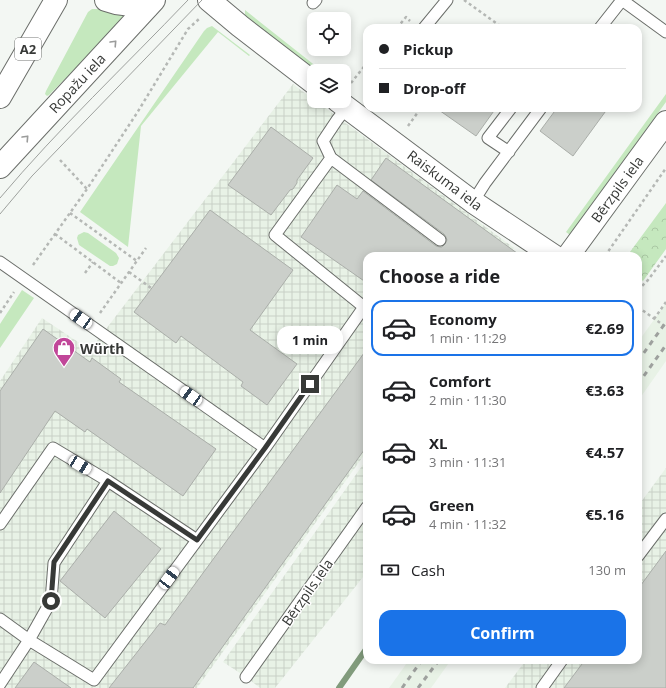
<!DOCTYPE html>
<meta charset="utf-8">
<style>
body{margin:0;font-family:"Open Sans",sans-serif;background:#f6f6f6;color:#202124;height:100vh;display:flex;flex-direction:column;font-size:15px;white-space:nowrap}
*{box-sizing:border-box;margin:0}
p{font-size:13px;color:#757577}
.icon{flex:none;width:22px;height:22px;fill:none;stroke:currentColor;stroke-width:2;stroke-linecap:round;stroke-linejoin:round}
.map{position:relative;flex:1;overflow:hidden}
.sheet{position:absolute;left:363px;top:252px;width:279px;height:412px;display:flex;flex-direction:column;background:#fff;border-radius:12px;box-shadow:0 2px 10px #0003}
.sheet>*{flex:none}
.top-card{position:absolute;left:363px;top:24px;width:279px;height:88px;border-radius:12px;box-shadow:0 2px 10px #0003;display:grid;align-content:center;height:88px;padding:0 16px;background:#fff}
.tools{position:absolute;left:307px;top:12px;display:grid;gap:8px}
.tools a{display:grid;place-items:center;width:44px;height:44px;border-radius:8px;background:#fff;box-shadow:0 2px 10px #0003;font-size:20px}
.end{position:absolute;width:18px;height:18px;margin:-9px;border:5px solid #373937;background:#fff;box-shadow:0 0 0 2px #fff}
.from{border-radius:50%}
.bubble{position:absolute;height:28px;border-radius:12px;background:#fff;box-shadow:0 2px 10px #0003;font-size:13px;font-weight:700;line-height:28px;text-align:center}
.car{position:absolute;width:12px;height:24px;margin:-12px -6px;border-radius:5px;box-shadow:0 0 3px 1px #0007;background:linear-gradient(#fff 24%,#345 0 40%,#fff 0 76%,#345 0 86%,#fff 0)}
.top-card b{display:flex;align-items:center;gap:14px;height:38px;font-size:15px}
.top-card b+b{border-top:1px solid #e0e0e0}
.top-card i{width:10px;height:10px;background:#202124}
ul{padding:0;list-style:none}
li{display:flex;align-items:center;gap:12px;height:56px;margin:0 8px 6px;padding:0 8px;border:2px solid transparent;border-radius:12px}
li div{flex:1}
li b{display:block;font-size:15px}
li em{font-style:normal;font-weight:700}
li.active{border-color:#1a73e8}
li>.icon{width:36px;height:36px;stroke-width:1.5}
h2{padding:0 16px;font-size:18px;line-height:48px}
.pay{display:flex;align-items:center;gap:10px;height:44px;padding:0 16px;font-size:15px}
.pay p{margin-inline-start:auto}
.primary-button{display:flex;gap:8px;margin-top:auto;padding:8px 16px}
.primary-button a{flex:1;height:46px;border-radius:12px;background:#1a73e8;color:#fff;font-size:16px;font-weight:700;line-height:46px;text-align:center}
.map>svg:first-child{display:block}
.built{fill:#e8f2e6}
.industrial{fill:url(#industrial-grid)}
.grass{fill:#c5e8be}
.forest{fill:url(#forest-crowns)}
.lines{fill:none;stroke-linecap:round;stroke-linejoin:round}
.stream{stroke:#819b7c;stroke-width:6}
.building{fill:#cbcfca;stroke:#aaaea9}
.service-casing{stroke:#6b6e6a;stroke-width:13}
.minor-casing{stroke:#6b6e6a;stroke-width:24}
.tertiary-casing{stroke:#6b6e6a;stroke-width:24}
.trunk-casing{stroke:#6b6e6a;stroke-width:24}
.path{stroke:#b5b8b5;stroke-width:2.5;stroke-dasharray:3 3;stroke-linecap:butt}
.service{stroke:#fff;stroke-width:11}
.minor{stroke:#fff;stroke-width:22}
.tertiary{stroke:#fff;stroke-width:22}
.trunk{stroke:#fff;stroke-width:22}
.tram{stroke:#9ea19e;stroke-width:1}
.rail{stroke:#9ea19e;stroke-width:3;stroke-dasharray:5 5;stroke-linecap:butt}
.oneway{stroke:#9b9c9b}
.route{stroke:#373937;stroke-width:5}
.labels{text-anchor:middle;dominant-baseline:central;stroke-width:3;stroke-linejoin:round;paint-order:stroke}
.shield{fill:#fff;stroke:#737473;stroke-width:1}
.shield-label{font-size:13px;font-weight:bold;fill:#373937}
.street-label{font-size:14px;fill:#373937;stroke:#fff}
.poi-label{font-size:14px;font-weight:bold;fill:#373937;stroke:#fff;text-anchor:start}
</style>
<div class="map">
<svg width="666" height="688" viewBox="0 0 666 688">
<defs>
<pattern id="industrial-grid" width="8" height="8" patternUnits="userSpaceOnUse"><rect width="8" height="8" fill="#e8f2e6"/><path d="M0 4h8M4 0v8" fill="none" stroke="#c8d0c6"/></pattern>
<pattern id="forest-crowns" width="20" height="18" patternUnits="userSpaceOnUse"><rect width="20" height="18" fill="#c5e8be"/><path d="M2 6a3 3 0 1 1 6 0M12 15a3 3 0 1 1 6 0" fill="none" stroke="#aac8a4"/></pattern>
</defs>
<rect width="100%" height="100%" fill="#f3f7f3"/>
<!-- built -->
<path class="built" d="M666 303V361L638 401V342Z
M409 660H451L431 688H389Z"/>
<!-- industrial -->
<path class="industrial" d="M293 84 314 100V101H316L514 248 508 256H367V451L197 688H0V381L42 318 90 350Z
M367 459V572L275 688H260L246 677 223 662Z
M666 468V688H505L526 660H638V506Z"/>
<!-- grass -->
<path class="grass" d="M92 9H98L123 13 125 16 124 20 49 95 47 96 45 94 46 91 88 12Z
M245 10 322 71H314L245 15Z
M212 26 250 55 249 56 218 32 141 126 128 247 80 212 204 31 207 28Z
M666 94V102L570 235 566 232Z
M84 232 88 233 116 253 119 258 117 264 113 266H110L79 245 77 238 78 235Z
M22 290 34 298 0 348V324Z"/>
<!-- forest -->
<path class="forest" d="M666 203V249L643 281 638 277V256H627Z"/>
<g class="lines">
<!-- stream -->
<path class="stream" d="M339 688 367 648"/>
</g>
<!-- building -->
<path class="building" d="M436 108H496L476 136Z
M557 108H608L573 156 540 131Z
M271 127 313 158 297 180V183L293 189 290 190 271 215 228 185Z
M386 158 521 256H367V283L301 237 337 185 357 199 363 191 436 246 440 247H442L445 244 447 240 446 237 444 234 371 180Z
M210 210 293 270 250 330 297 364 267 405 241 386 243 382 181 336 176 343 134 312Z
M43 329 90 362 92 358 121 379 119 382 216 449 183 496 87 429 85 432 55 411 0 493V391Z
M367 349V446L193 688H109L160 623 165 625Z
M114 511 161 549 105 618 60 581Z
M666 551V688H564L585 660H638V589Z
M34 662 71 688H15Z"/>
<g class="lines">
<!-- service casing -->
<g class="service-casing">
<path id="service" d="M313 3 316 0
M424 28 447 0
M600 28 622 0 666 32
M509 152 488 138 511 108
M331 158 323 141 337 120 347 107
M473 202 485 183 541 108
M0 262 265 448 364 307 275 235 331 158 440 240
M0 524 53 448 108 481 197 540
M638 556 666 519
M0 619 29 640 51 601 54 563 108 481
M246 677 367 507
M0 684 29 640 94 680 265 448
M542 688 562 660"/>
</g>
<!-- minor casing -->
<g class="minor-casing">
<path id="minor" d="M209 0 240 26 314 83
M338 101 473 202 554 256
M568 256 666 122"/>
</g>
<!-- tertiary casing -->
<g class="tertiary-casing">
<path id="tertiary" d="M0 167 154 0"/>
</g>
<!-- trunk casing -->
<g class="trunk-casing">
<path id="trunk" d="M106 0 116 3 147 7
M0 97 56 0"/>
</g>
<!-- path -->
<path class="path" d="M464 0 503 28
M397 28 406 17 410 21
M351 83 367 63
M408 126 421 108
M60 160 87 189
M70 213 137 261
M55 234 121 283
M605 256 666 168
M33 265 87 189 137 113 188 29 199 19
M129 272 151 288
M85 273 93 262
M638 290 648 280 666 256
M638 307 666 327
M0 313 14 292
M100 313 146 248
M654 319 666 302"/>
<!-- service -->
<use href="#service" class="service"/>
<!-- minor -->
<use href="#minor" class="minor"/>
<!-- tertiary -->
<use href="#tertiary" class="tertiary"/>
<!-- trunk -->
<use href="#trunk" class="trunk"/>
<!-- tram -->
<path class="tram" d="M0 198C59 128 125 66 188 0
M0 214 32 176 202 0"/>
<!-- rail -->
<path class="rail" d="M638 361 666 322
M638 384 666 345
M402 688 422 660
M418 688 439 660"/>
</g>
<!-- one-way arrows -->
<defs><path id="oneway-chevron" d="M-2-3.5L2.5 0L-2 3.5" fill="none" stroke-width="1.6" stroke-linecap="round" stroke-linejoin="round"/></defs>
<g class="oneway">
<use href="#oneway-chevron" transform="translate(114 43) rotate(-47)"/>
<use href="#oneway-chevron" transform="translate(26 138) rotate(-47)"/>
</g>
<g class="lines">
<!-- route -->
<path class="route" d="M51 601 54 562 108 481 197 540 265 448 310 384"/>
</g>
<!-- icons -->
<defs>
<g id="shop-pin" transform="scale(1.15)"><path d="M0 17L-7.5 6A9.5 9.5 0 1 1 7.5 6Z" fill="#c14699" stroke="#fff"/><path d="M-5-2.5h2.3a2.7 3.5 0 0 1 5.4 0H5L5.5 6h-11ZM-1.5-2.5h3a1.5 2.3 0 0 0-3 0Z" fill="#fff"/></g>
</defs>
<g fill-rule="evenodd">
<use href="#shop-pin" x="64" y="348"/>
</g>
<g class="labels">
<!-- shield labels -->
<rect class="shield" x="15" y="38" width="26" height="22" rx="3"/>
<g class="shield-label">
<text x="28" y="49">A2</text>
</g>
<!-- street labels -->
<g class="street-label">
<text transform="translate(77 83) rotate(-47)">Ropažu iela</text>
<text transform="translate(445 180) rotate(37)">Raiskuma iela</text>
<text transform="translate(617 189) rotate(-54)">Bērzpils iela</text>
<text transform="translate(307 592) rotate(-55)">Bērzpils iela</text>
</g>
<!-- poi labels -->
<g class="poi-label">
<text x="80" y="348">Würth</text>
</g>
</g>
</svg>
<div class="tools">
<a><svg class="icon" aria-label="locate" viewBox="0 0 24 24"><circle cx="12" cy="12" r="6"/><path d="M12 2v4M12 18v4M2 12h4M18 12h4"/></svg></a>
<a><svg class="icon" aria-label="layers" viewBox="0 0 24 24"><path d="M12 4l9 5-9 5-9-5zM3 14l9 5 9-5"/></svg></a>
</div>
<i class="end from" style="left:51px;top:601px"></i>
<i class="end" style="left:310px;top:384px"></i>
<div class="bubble" style="left:277px;top:326px;width:66px">1 min</div>
<i class="car" style="left:81px;top:319px;rotate:305deg"></i>
<i class="car" style="left:191px;top:396px;rotate:305deg"></i>
<i class="car" style="left:80px;top:465px;rotate:121deg"></i>
<i class="car" style="left:169px;top:578px;rotate:37deg"></i>
<div class="top-card">
<b><i class="from"></i>Pickup</b>
<b><i></i>Drop-off</b>
</div>
<section class="sheet">
<h2>Choose a ride</h2>
<ul>
<li class="active"><svg class="icon" aria-label="car" viewBox="0 0 24 24"><path d="M5 17H2v-5l4-1 3-4h7l3 4 3 1v5h-3M9 17h6M6 11h13"/><circle cx="7" cy="17" r="2"/><circle cx="17" cy="17" r="2"/></svg><div><b>Economy</b><p>1 min · 11:29</p></div><em>€2.69</em></li>
<li><svg class="icon" aria-label="car" viewBox="0 0 24 24"><path d="M5 17H2v-5l4-1 3-4h7l3 4 3 1v5h-3M9 17h6M6 11h13"/><circle cx="7" cy="17" r="2"/><circle cx="17" cy="17" r="2"/></svg><div><b>Comfort</b><p>2 min · 11:30</p></div><em>€3.63</em></li>
<li><svg class="icon" aria-label="car" viewBox="0 0 24 24"><path d="M5 17H2v-5l4-1 3-4h7l3 4 3 1v5h-3M9 17h6M6 11h13"/><circle cx="7" cy="17" r="2"/><circle cx="17" cy="17" r="2"/></svg><div><b>XL</b><p>3 min · 11:31</p></div><em>€4.57</em></li>
<li><svg class="icon" aria-label="car" viewBox="0 0 24 24"><path d="M5 17H2v-5l4-1 3-4h7l3 4 3 1v5h-3M9 17h6M6 11h13"/><circle cx="7" cy="17" r="2"/><circle cx="17" cy="17" r="2"/></svg><div><b>Green</b><p>4 min · 11:32</p></div><em>€5.16</em></li>
</ul>
<div class="pay"><svg class="icon" aria-label="cash" viewBox="0 0 24 24"><path d="M3 7h18v10H3z"/><circle cx="12" cy="12" r="2"/></svg>Cash<p>130 m</p></div>
<div class="primary-button"><a>Confirm</a></div>
</section>
</div>
